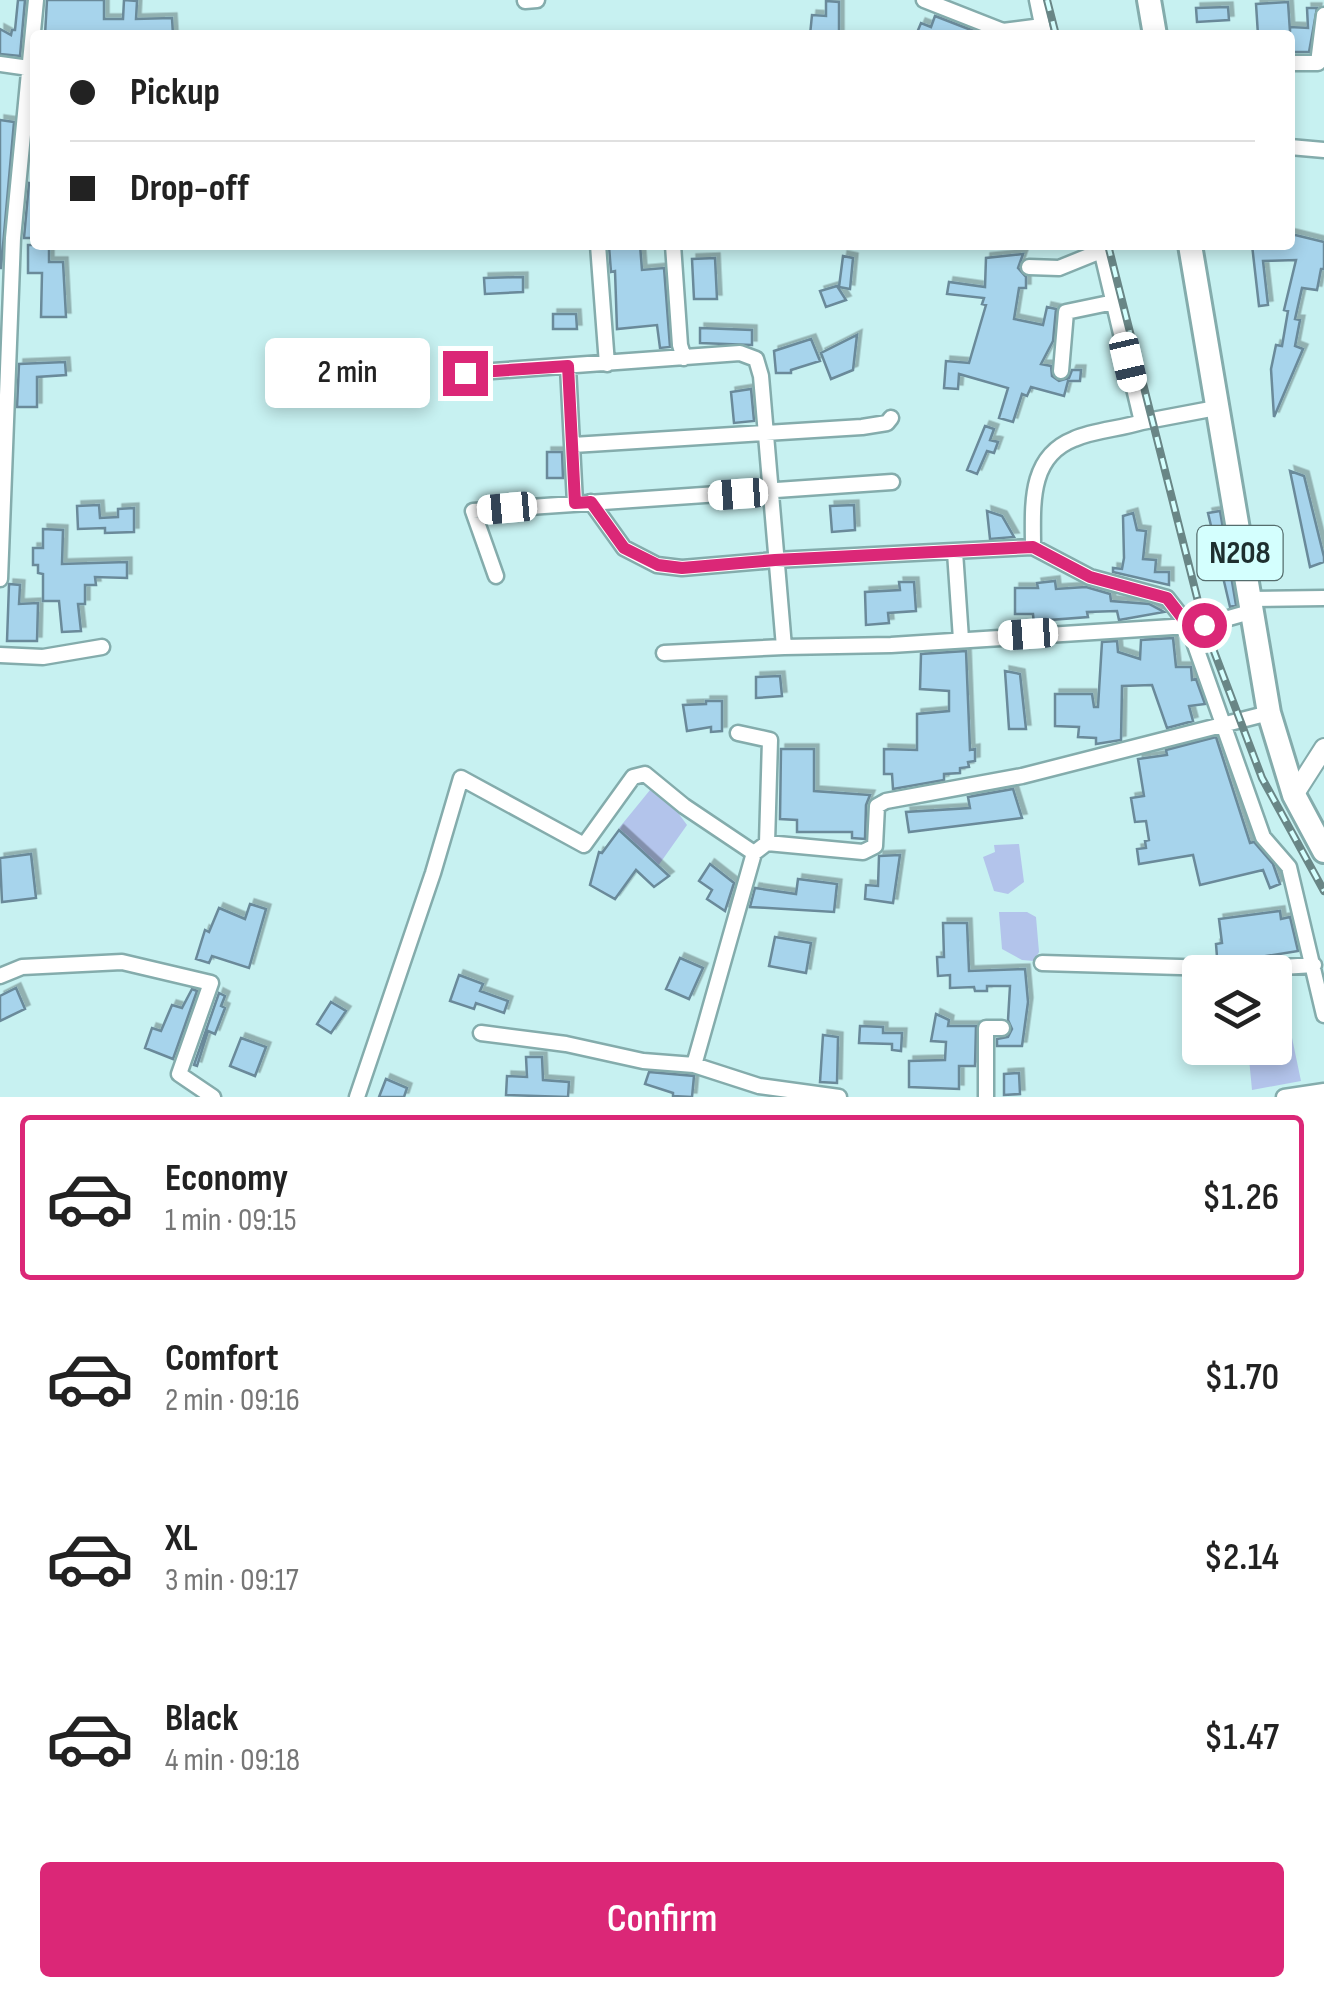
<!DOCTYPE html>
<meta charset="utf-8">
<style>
body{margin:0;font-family:"Sofia Sans Condensed",sans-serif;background:#f2f2f2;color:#222;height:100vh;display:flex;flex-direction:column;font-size:38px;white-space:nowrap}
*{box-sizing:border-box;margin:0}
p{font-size:32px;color:#767676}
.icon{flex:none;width:55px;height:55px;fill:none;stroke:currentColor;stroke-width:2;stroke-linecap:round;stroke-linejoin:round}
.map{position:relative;height:1097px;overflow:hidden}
.drawer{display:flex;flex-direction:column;background:#fff;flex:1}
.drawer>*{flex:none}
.banner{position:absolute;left:30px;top:30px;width:1265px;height:220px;border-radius:10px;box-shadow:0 5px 15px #0003;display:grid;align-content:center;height:220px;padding:0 40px;background:#fff}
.controls{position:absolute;left:1182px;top:955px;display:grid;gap:20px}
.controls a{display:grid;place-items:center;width:110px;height:110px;border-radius:10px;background:#fff;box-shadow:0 5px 15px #0003;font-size:50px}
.end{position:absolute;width:45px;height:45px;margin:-22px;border:12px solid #db2777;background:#fff;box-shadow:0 0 0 5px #fff}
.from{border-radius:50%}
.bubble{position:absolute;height:70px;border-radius:10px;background:#fff;box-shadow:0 5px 15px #0003;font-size:32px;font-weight:600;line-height:70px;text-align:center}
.car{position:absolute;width:30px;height:60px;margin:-30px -15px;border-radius:12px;box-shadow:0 0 8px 2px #0007;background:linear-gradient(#fff 24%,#345 0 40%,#fff 0 76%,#345 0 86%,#fff 0)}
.banner b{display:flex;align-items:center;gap:35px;height:95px;font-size:38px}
.banner b+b{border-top:2px solid #e0e0e0}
.banner i{width:25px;height:25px;background:#222}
ul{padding:18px 0 0;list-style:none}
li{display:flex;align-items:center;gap:30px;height:165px;margin:0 20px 15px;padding:0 20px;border:5px solid transparent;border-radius:10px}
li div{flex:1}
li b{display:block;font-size:38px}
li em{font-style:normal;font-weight:600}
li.on{border-color:#db2777}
li>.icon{width:90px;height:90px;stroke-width:1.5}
.action{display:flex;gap:20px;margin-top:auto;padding:20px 40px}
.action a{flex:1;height:115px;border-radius:10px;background:#db2777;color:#fff;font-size:40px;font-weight:600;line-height:115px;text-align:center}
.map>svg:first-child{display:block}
.water{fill:#b3c4eb}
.building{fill:#a7d4ec;stroke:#6a8a9a;stroke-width:2.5;filter:url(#shadow)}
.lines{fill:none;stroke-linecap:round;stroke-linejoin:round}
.minor-casing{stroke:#84acac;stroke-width:19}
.tertiary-casing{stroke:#84acac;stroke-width:22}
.trunk-casing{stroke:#84acac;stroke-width:28}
.minor{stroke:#fff;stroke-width:14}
.tertiary{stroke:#fff;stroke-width:18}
.trunk{stroke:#fff;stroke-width:22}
.rail-casing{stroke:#698686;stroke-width:8}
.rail{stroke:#d4fffe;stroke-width:4;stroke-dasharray:11;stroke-linecap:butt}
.route{stroke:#db2777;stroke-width:12}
.labels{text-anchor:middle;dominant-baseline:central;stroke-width:9;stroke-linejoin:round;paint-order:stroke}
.shield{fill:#d4fffe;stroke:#556d6d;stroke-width:2.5}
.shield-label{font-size:32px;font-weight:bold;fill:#1e2f2f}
</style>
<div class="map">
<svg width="1324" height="1097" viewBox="0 0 1324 1097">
<defs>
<filter id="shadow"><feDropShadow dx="4.5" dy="-4.5" stdDeviation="0" flood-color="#0004"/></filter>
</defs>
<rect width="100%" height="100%" fill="#c7f1f1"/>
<!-- water -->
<path class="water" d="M650 790 676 810 687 825 658 866 619 828Z
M1019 844 1024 882 1008 894 994 891 983 857 995 852 994 845Z
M999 912H1027L1036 917 1039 952 1034 961 1022 960 1002 949Z
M1286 1009 1301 1081 1252 1090 1248 1048H1275V1011Z"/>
<!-- building -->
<path class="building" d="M18 0H25L20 56 0 54V29L11 35 12 30H15Z
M47 0H104V19H123L124 0 137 1 136 19 172 18 173 35H45Z
M826 1 839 2V35H810L812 15 826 16Z
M1288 2 1290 32V27L1308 28 1307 8H1317L1309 52H1290V35H1258L1256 4Z
M1228 7 1229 20 1197 22 1196 8Z
M935 16 984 35H916L921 23 931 27Z
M0 120 14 122 1 268H0Z
M29 183 35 184V238H24Z
M1291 234 1324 242V269H1321L1317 290 1302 288 1295 319 1300 320 1295 346 1303 349 1274 417 1271 369 1276 345 1282 346 1288 311 1284 310 1296 260 1263 261 1268 305 1259 306 1252 245H1290Z
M28 245H49V262H63L66 317H41L42 273H28Z
M640 245 642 270 664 268 670 347 660 348 657 325 617 329 615 271 611 272 609 246Z
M1023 254 1018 268 1026 277V288H1019L1014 319 1043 325 1047 307 1056 309 1053 341 1041 364 1051 366 1052 376 1059 381 1069 378 1072 370H1081L1080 381H1068L1064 396 1031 387 1027 396 1022 394 1013 422 999 418 1008 388 959 374 958 389 944 388 946 361 969 363 986 305 982 304 984 298 947 294 949 282 985 287 986 258Z
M843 256 853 258 850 289 839 287Z
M715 258 717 299H694L692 259Z
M523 277V292L485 294 484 278Z
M837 286 846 300 826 307 820 291Z
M553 314H576L577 329H553Z
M700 328 752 330V345L700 343Z
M857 335 853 370 831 379 821 353Z
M811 339 820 361 791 370V373H776L774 351Z
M65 362 66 375 37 377V407H17L19 364Z
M751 389 754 421 734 423 731 392Z
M985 426 994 429 990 440 998 442 994 453 987 451 977 474 967 470Z
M547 452H562L563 478H547Z
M1290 471 1304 476 1324 557V562L1310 567Z
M99 505 100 518 118 517V509L134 508V532L105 533V528L78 529 77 506Z
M854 505 855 530 832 532 830 506Z
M987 511 1002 516 1014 537 990 539Z
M1220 511 1236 605 1230 607 1208 513Z
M1133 513 1137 530 1146 531 1143 559 1156 560 1155 572H1169V585L1113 572V568L1122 569 1124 558 1123 516Z
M43 529 63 530 62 564 127 562V578L95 577 96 585H85V604H78L81 631 62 632 59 601H43V574L38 573V565H33V548H43Z
M1055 581 1056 589 1086 587 1110 594 1111 601 1149 604 1164 612 1119 620 1117 611 1087 612 1088 617 1050 620V624L1034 625 1033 614H1015V588H1038L1037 583Z
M899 582H914L916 611 888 613 889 623 866 625 865 592 900 590Z
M9 584 20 585 19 604 38 603 37 641H7Z
M1173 638 1176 667H1191L1192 680 1196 679 1205 704 1189 706 1193 721 1167 728 1152 685 1122 686 1121 740 1096 744V738L1078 737 1079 727 1055 726V694H1092L1094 707H1098L1102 642 1117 641 1118 652 1140 659 1141 640Z
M966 651 970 750 975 749V761L968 762 969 767 960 768V773L944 774V780L893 789 892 774H884V749L917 750V714L949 711V691L920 689 921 654Z
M1005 671 1020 674 1026 729H1009Z
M780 676 782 696 756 698V677Z
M706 701H722V731L711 732V727L687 731 683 705 706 704Z
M1216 737 1250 843 1254 842 1273 864 1280 884 1270 888 1263 870 1200 885 1193 855 1139 864 1137 849 1146 848 1145 841 1149 840 1146 821 1135 822 1131 798 1144 796 1138 759 1167 755 1166 750Z
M781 749H814V791L870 795 866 805 865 839 852 838V832H797V820L780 819Z
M1013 789 1022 818 909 832 906 812 970 808 968 797Z
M619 830 669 876 654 887 636 870 615 899 590 885 599 852 602 853Z
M31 854 36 898 2 902 0 858Z
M900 855 893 903 865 899 866 885 878 886 879 856Z
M710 864 734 883 725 911 707 899 712 890 699 881Z
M798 879 837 884 834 912 750 907 755 888 796 894Z
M250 904 266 909 249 968 212 956 209 963 196 959 205 930 209 932 219 908 245 919Z
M1280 911 1281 919 1290 917 1298 951 1254 958 1217 957 1216 944 1222 943 1219 919Z
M943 923H967L969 971 1025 969 1028 1002 1022 1046H997V1039L1008 1037 1012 1029 1008 1020 1010 986H987V991H975L974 987 950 988V975L938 976 937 957H944Z
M775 937 811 943 806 973 769 966Z
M680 958 703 968 689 999 666 989Z
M459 975 483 984 480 991 508 1001 504 1013 476 1003 474 1009 450 1001Z
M16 988 25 1009 0 1021V996Z
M192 989 197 991 173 1059 145 1048 152 1028 161 1031 172 1005 182 1008Z
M219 993 225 996 221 1006 225 1008 215 1034 208 1031 197 1066 194 1065Z
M331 1002 346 1011 331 1033 317 1024Z
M936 1014 949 1020 948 1026H976L975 1066H959V1089L909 1087V1061L945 1060 946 1042 931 1041Z
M860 1026 883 1027V1033H902L901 1051 892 1050V1044L859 1043Z
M823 1035 838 1037 837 1083 820 1082Z
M241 1038 266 1047 255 1076 230 1066Z
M526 1057H542L543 1080 569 1082 568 1097 506 1095 507 1076 527 1077Z
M649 1072 694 1076 692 1097 673 1096V1093L645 1084Z
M1019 1073 1020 1094 1004 1095V1074Z
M386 1079 407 1088 404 1097H379Z"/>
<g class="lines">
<!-- minor casing -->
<g class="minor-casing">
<path id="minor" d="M924 0 1003 31 1042 26
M1037 0 1044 34
M525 1 537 0
M1290 63H1318L1324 15
M0 64 29 68
M1290 147 1324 150
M598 245 607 364
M673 245 680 345 684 358
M1100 245 1142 422 1216 408
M1029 267 1059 268 1101 251
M568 367 575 503
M1061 371 1066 312 1114 302
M465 373 740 353 756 359 761 376 784 647 891 645 1204 625 1250 612
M573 445 862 427 887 423 891 418
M591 502 624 548 657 565 682 568 775 560 1033 547 1090 577 1167 598 1188 625 1263 837 1289 867 1324 1015
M1033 547C1033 506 1028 457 1074 439 1094 430 1120 429 1142 422
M955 552 961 639
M496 576 473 511 892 482
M0 579 13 238 36 0
M1248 599 1324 598
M664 653 784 647
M0 655 43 657 102 647
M738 733 770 740 767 843
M1042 963 1249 969 1314 965
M0 976 22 967 122 962 211 983 179 1074 213 1097
M481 1033 566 1044 643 1061 694 1065 759 1086 839 1097
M694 1065 754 853 767 843 863 852 875 846 877 806 886 801 1022 776 1269 713
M357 1097 433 873 461 778 584 845 633 777 645 774 684 806 754 853
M986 1097V1028H1002
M1284 1097 1324 1091"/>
</g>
<!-- tertiary casing -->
<g class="tertiary-casing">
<path id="tertiary" d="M1294 795 1324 748"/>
</g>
<!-- trunk casing -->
<g class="trunk-casing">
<path id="trunk" d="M1149 0 1155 35
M1190 245 1269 713 1294 795 1324 851"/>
</g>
<!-- minor -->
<use href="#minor" class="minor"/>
<!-- tertiary -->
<use href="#tertiary" class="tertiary"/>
<!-- trunk -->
<use href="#trunk" class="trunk"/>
<!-- rail casing -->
<g class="rail-casing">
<path id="rail" d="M1047 0 1056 35
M1108 245 1204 625 1262 778 1324 891"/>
</g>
<!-- rail -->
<use href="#rail" class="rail"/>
</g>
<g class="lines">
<!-- route -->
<path class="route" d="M465 373 568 366 575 503 591 502 624 548 658 565 682 568 775 560 1033 547 1090 577 1167 598 1188 625H1204"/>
</g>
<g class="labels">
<!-- shield labels -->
<rect class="shield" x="1197.5" y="526" width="85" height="54" rx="8"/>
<g class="shield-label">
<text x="1240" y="553">N208</text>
</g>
</g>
</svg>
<div class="controls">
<a><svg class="icon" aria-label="layers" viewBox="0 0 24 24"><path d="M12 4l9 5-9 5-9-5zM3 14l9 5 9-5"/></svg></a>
</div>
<i class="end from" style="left:1204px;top:625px"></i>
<i class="end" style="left:465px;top:373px"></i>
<div class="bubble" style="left:265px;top:338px;width:165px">2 min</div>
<i class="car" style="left:1128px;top:362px;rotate:167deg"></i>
<i class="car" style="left:738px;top:494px;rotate:266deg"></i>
<i class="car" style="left:507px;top:508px;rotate:265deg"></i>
<i class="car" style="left:1028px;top:634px;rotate:266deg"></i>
<div class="banner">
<b><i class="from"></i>Pickup</b>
<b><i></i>Drop-off</b>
</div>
</div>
<section class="drawer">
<ul>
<li class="on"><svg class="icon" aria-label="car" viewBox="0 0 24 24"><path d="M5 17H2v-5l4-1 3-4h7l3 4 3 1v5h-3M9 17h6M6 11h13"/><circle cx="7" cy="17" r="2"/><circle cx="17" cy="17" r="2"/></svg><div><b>Economy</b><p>1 min · 09:15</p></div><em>$1.26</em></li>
<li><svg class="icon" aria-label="car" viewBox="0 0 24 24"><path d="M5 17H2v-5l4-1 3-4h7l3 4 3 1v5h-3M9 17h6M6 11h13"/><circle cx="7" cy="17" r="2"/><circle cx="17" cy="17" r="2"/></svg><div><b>Comfort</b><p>2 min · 09:16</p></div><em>$1.70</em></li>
<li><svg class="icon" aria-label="car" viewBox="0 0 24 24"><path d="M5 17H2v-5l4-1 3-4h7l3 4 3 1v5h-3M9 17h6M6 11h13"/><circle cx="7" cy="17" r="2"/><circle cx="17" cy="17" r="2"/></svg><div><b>XL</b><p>3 min · 09:17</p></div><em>$2.14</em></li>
<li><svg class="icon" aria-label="car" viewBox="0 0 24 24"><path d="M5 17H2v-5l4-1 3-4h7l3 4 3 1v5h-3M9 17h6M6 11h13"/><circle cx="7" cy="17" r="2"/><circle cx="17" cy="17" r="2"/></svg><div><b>Black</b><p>4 min · 09:18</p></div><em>$1.47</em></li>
</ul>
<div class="action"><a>Confirm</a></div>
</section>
